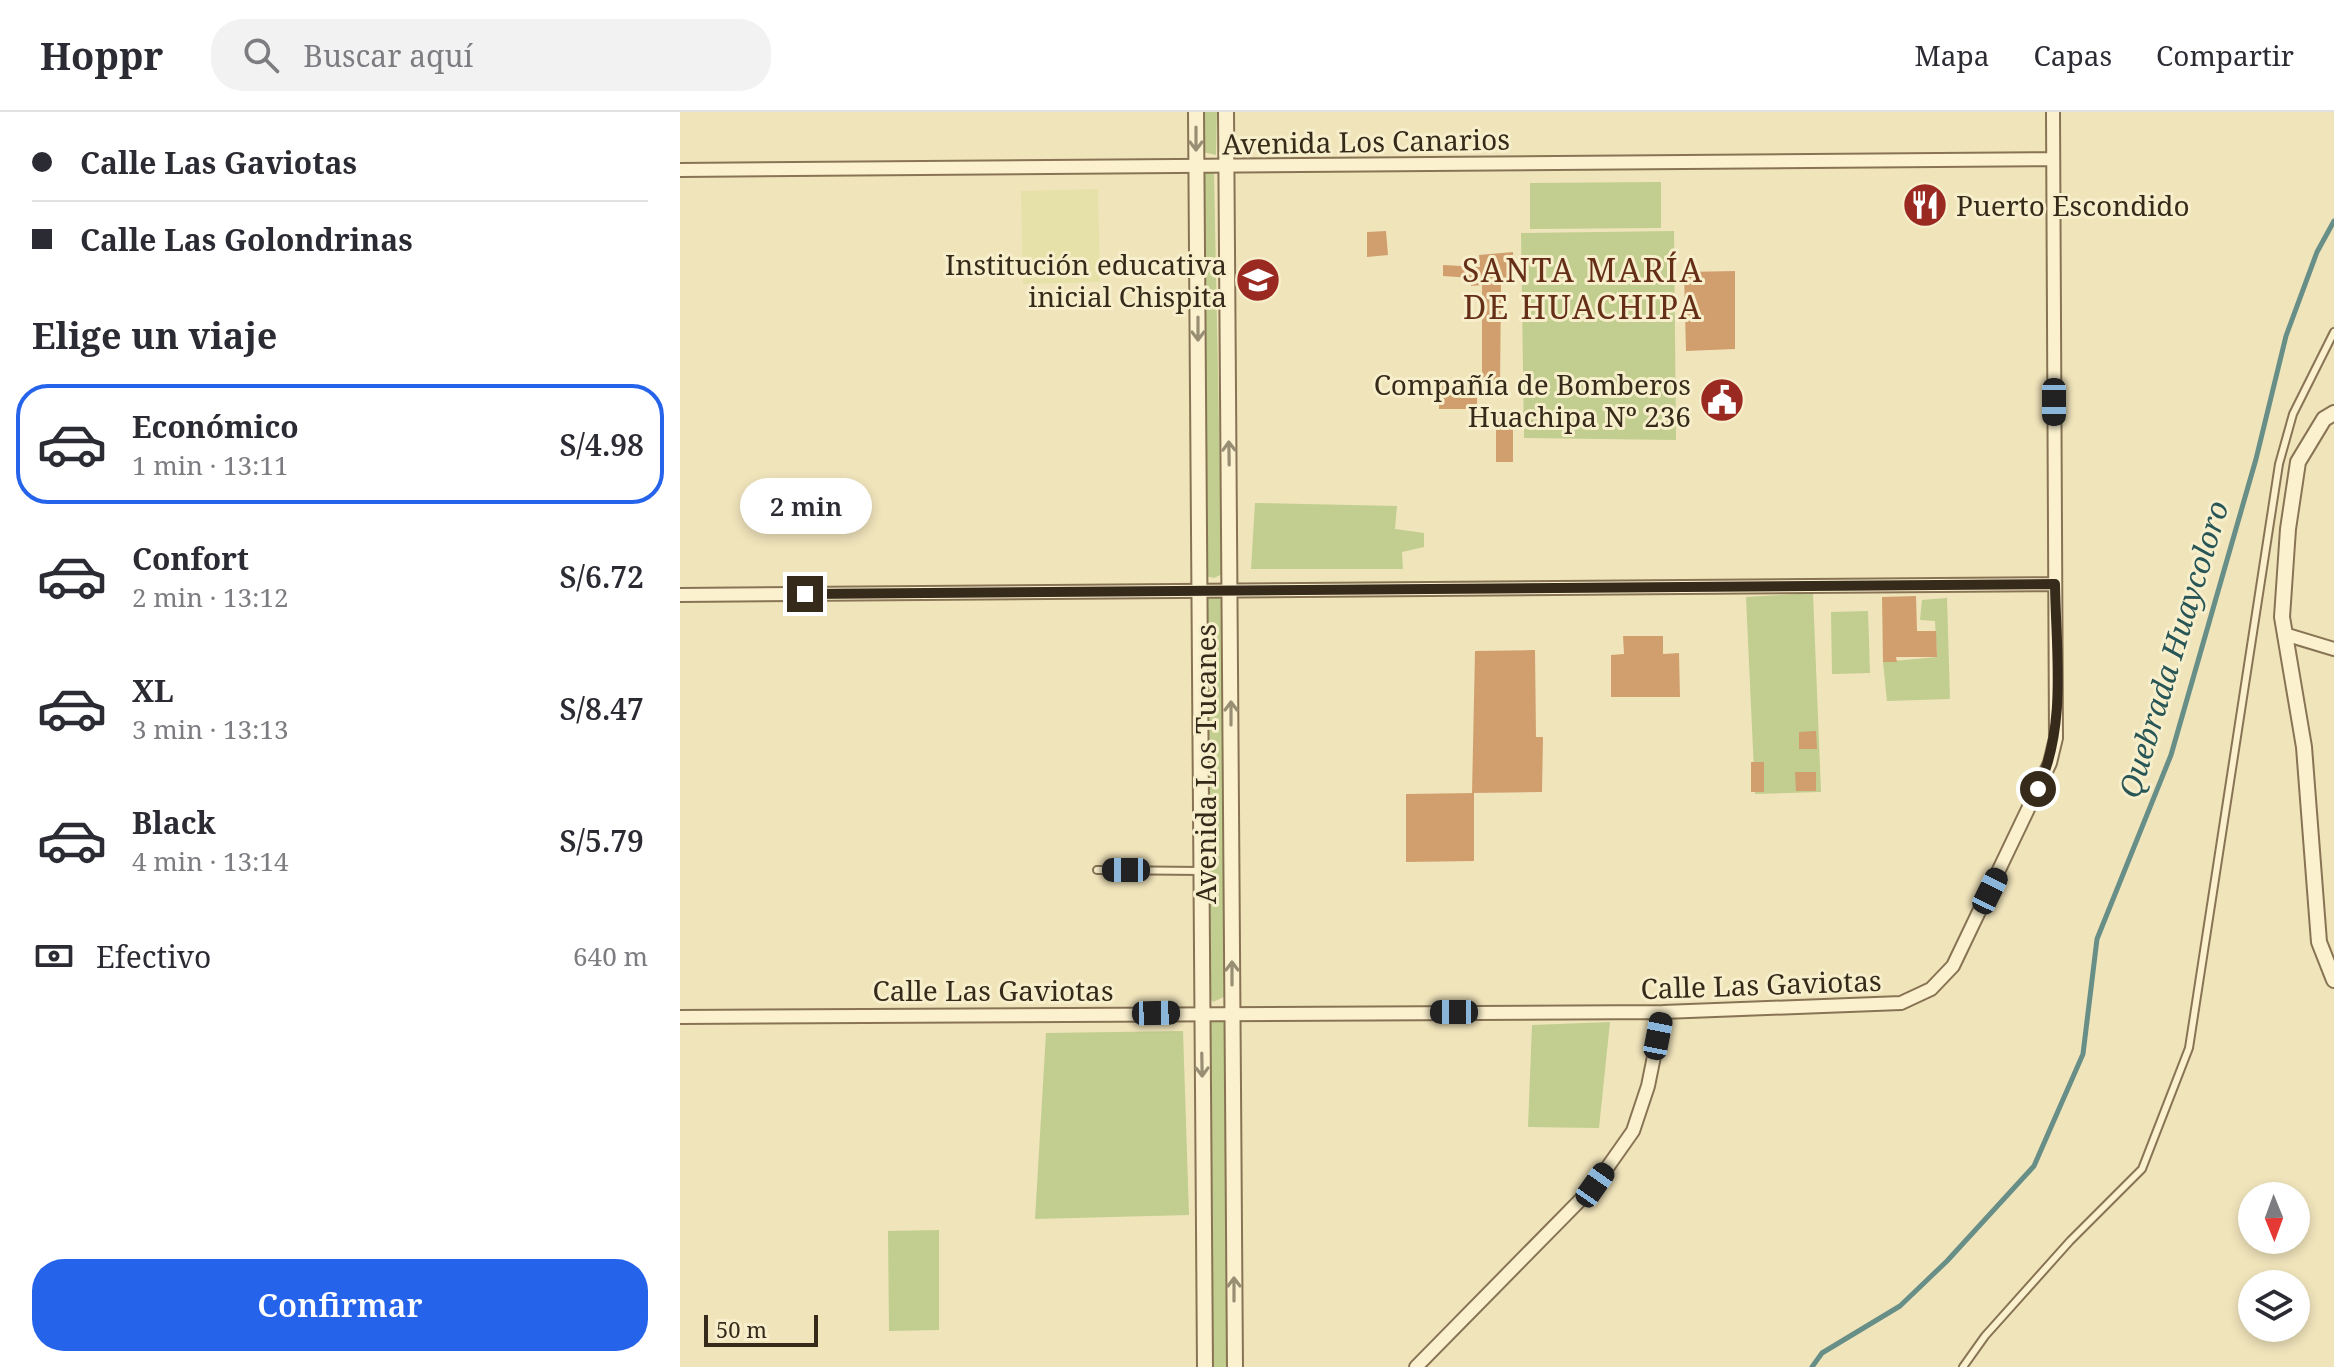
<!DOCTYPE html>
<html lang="es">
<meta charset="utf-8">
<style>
body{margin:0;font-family:"Noto Serif",serif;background:#f2f2f3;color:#2b2b33;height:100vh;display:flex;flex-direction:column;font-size:30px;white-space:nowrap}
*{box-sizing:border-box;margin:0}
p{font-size:26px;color:#7c7c81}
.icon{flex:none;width:44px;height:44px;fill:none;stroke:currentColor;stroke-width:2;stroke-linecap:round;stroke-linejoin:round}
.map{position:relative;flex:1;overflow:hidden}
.drawer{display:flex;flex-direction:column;background:#fff;width:680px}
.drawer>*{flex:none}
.hud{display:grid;align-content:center;height:176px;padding:0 32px;background:#fff}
.needle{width:52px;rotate:179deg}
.fabs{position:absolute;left:1558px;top:1070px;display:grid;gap:16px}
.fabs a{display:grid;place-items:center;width:72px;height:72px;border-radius:50%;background:#fff;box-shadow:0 4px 12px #0003;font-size:40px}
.scale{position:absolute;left:24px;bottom:20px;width:114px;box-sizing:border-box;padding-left:8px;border:4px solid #362a1a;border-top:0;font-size:22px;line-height:28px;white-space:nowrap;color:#362a1a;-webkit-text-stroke:6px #f7eecb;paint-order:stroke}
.end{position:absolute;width:36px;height:36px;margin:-18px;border:10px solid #362a1a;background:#fff;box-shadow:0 0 0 4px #fff}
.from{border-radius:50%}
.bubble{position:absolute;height:56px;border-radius:28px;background:#fff;box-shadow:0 4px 12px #0003;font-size:26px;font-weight:600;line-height:56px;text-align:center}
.car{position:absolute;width:24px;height:48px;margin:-24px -12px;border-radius:10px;box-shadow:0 0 6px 2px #0007;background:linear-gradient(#222 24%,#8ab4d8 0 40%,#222 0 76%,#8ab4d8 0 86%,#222 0)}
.hud b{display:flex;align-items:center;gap:28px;height:76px;font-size:30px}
.hud b+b{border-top:2px solid #e1e1e2}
.hud i{width:20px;height:20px;background:#2b2b33}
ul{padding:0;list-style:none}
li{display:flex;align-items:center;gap:24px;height:120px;margin:0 16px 12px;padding:0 16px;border:4px solid transparent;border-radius:32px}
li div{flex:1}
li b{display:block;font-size:30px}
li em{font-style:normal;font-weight:600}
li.active{border-color:#2563eb}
li>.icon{width:72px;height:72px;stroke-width:1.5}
h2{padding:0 32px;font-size:36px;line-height:96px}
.pay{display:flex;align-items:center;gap:20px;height:88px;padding:0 32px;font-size:30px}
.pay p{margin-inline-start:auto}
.action{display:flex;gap:16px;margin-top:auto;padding:16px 32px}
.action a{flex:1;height:92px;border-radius:32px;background:#2563eb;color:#fff;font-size:32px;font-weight:600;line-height:92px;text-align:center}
header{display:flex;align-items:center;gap:48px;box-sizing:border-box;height:112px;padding:0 40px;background:#fff;border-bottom:2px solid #e1e1e2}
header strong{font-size:38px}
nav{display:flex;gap:44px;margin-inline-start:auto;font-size:28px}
.search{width:560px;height:72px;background:#f2f2f3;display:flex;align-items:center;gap:20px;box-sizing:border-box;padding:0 28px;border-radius:32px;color:#7c7c81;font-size:30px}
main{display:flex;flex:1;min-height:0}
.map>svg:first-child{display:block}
.farmland{fill:#e6e1a8}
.green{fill:#c1ce8f}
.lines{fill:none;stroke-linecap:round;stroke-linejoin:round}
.stream{stroke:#678e87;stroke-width:5}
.building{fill:#d19f6e}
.service-casing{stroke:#887454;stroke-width:10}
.minor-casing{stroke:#887454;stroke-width:16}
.tertiary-casing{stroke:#887454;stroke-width:18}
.service{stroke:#fbf1ce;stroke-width:6}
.minor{stroke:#fbf1ce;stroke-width:12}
.tertiary{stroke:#fbf1ce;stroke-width:14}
.oneway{stroke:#988e74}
.route{stroke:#362a1a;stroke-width:10}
.labels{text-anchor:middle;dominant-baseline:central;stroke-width:6;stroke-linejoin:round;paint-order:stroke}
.street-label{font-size:28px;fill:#362a1a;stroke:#f7eecb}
.poi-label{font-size:28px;fill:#362a1a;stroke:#f7eecb;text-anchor:end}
.water-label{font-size:30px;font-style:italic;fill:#285657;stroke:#f7eecb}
.quarter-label{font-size:32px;letter-spacing:2px;fill:#652e17;stroke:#f7eecb}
</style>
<header>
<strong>Hoppr</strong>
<div class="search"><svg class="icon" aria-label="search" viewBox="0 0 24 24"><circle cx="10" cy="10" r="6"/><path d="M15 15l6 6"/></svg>Buscar aquí</div>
<nav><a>Mapa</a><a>Capas</a><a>Compartir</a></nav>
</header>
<main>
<section class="drawer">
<div class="hud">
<b><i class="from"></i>Calle Las Gaviotas</b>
<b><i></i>Calle Las Golondrinas</b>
</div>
<h2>Elige un viaje</h2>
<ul>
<li class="active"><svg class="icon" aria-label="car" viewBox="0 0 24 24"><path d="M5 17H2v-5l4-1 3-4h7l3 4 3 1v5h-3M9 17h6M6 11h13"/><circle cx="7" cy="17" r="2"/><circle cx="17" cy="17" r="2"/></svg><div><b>Económico</b><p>1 min · 13:11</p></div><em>S/4.98</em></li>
<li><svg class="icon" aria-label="car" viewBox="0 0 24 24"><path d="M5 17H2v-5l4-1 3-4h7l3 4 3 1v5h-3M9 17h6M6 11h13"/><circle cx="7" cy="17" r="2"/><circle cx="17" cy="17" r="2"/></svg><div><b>Confort</b><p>2 min · 13:12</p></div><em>S/6.72</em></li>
<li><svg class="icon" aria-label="car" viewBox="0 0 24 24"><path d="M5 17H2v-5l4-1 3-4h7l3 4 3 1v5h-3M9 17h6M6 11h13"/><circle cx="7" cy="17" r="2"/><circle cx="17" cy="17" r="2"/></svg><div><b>XL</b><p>3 min · 13:13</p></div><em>S/8.47</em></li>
<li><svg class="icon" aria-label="car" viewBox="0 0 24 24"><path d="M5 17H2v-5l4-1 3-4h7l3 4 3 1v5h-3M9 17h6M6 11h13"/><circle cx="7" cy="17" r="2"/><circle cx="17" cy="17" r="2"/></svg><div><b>Black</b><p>4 min · 13:14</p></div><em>S/5.79</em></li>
</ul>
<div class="pay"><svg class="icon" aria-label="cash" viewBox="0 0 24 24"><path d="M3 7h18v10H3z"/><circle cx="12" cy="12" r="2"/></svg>Efectivo<p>640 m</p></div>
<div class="action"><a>Confirmar</a></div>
</section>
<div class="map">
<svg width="1654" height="1255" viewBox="0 0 1654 1255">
<rect width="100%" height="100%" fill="#f0e4bb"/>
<!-- farmland -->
<path class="farmland" d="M418 77 420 170 343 172 341 79Z"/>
<!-- green -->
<path class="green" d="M523 0H537L536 43 523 40Z
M534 60 542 462 534 466 526 464 523 61Z
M981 70V116L850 117V71Z
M994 119 996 328 844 326 841 121Z
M575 391 717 394 715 417 744 421V435L722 440 723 457H571Z
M1133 481 1141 680 1075 682 1066 485Z
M529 483H538L542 491 544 885 533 890 529 883 526 487Z
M1267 486 1270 587 1207 589 1203 550 1257 545 1255 509 1240 508 1242 488Z
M1188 499 1190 561 1152 562 1151 500Z
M530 907 543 908 544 912 548 1255H531Z
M930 910 919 1016 848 1015 852 913Z
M503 919 509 1103 355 1107 366 921Z
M259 1118V1218L209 1219 208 1119Z"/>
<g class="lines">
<!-- stream -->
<path class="stream" d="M1132 1255 1142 1241 1220 1194 1267 1149 1354 1054 1403 942 1417 827 1491 643 1576 347 1606 224 1637 140 1654 109"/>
</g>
<!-- building -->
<path class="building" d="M706 119 708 143 687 145V120Z
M833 140 834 173H821L820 273 802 274V173L791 174V166L763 164V153L800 155 799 143Z
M1055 159V237L1006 239 1004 160Z
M759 274H797V297H759Z
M816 300H833V350H816Z
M1236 484 1237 519H1256L1257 545H1216L1217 550H1203L1202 485Z
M943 524H983V542L999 541 1000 585H931V543L944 542Z
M855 538 856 625H863L862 680 792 681 795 539Z
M1136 619 1137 637H1119V620Z
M1071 650H1084V680H1071Z
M1115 660H1136V679H1116Z
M794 681V749L726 750V682Z"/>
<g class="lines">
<!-- service casing -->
<g class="service-casing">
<path id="service" d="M417 758 521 759
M1283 1255 1305 1224 1390 1129 1462 1057 1509 936 1599 352 1613 302 1654 220"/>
</g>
<!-- minor casing -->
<g class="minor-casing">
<path id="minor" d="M0 58 1373 47
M0 483 1375 472
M1604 522 1654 537
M0 905 983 900 1221 891 1251 877 1273 854 1370 651 1376 626 1373 0
M736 1255 915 1073 953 1019 968 974 983 900"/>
</g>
<!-- tertiary casing -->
<g class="tertiary-casing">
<path id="tertiary" d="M516 0 525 1255
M546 0 555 1255
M1654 301 1644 307 1618 350 1608 417 1602 505 1624 635 1639 830 1654 868"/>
</g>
<!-- service -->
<use href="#service" class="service"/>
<!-- minor -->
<use href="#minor" class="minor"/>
<!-- tertiary -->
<use href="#tertiary" class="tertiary"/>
</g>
<!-- one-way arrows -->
<defs><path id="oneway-shaft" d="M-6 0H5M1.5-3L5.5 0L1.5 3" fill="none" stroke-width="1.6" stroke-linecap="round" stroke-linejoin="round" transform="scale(2)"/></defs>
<g class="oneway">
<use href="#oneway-shaft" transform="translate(516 27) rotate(90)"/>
<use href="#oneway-shaft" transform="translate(518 217) rotate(90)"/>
<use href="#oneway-shaft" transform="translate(549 341) rotate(-91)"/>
<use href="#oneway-shaft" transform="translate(551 601) rotate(-90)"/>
<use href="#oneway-shaft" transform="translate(552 861) rotate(-90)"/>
<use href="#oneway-shaft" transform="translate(522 953) rotate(89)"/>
<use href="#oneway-shaft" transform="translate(554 1177) rotate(-90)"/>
</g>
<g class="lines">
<!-- route -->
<path class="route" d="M125 482 1375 472C1376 541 1387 613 1358 677"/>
</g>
<!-- icons -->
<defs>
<g id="restaurant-disc" transform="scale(2.3)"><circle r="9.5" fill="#9a2a21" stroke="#f7eecb"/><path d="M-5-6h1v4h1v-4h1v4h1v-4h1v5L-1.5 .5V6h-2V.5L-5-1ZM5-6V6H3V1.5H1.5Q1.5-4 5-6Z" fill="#fff"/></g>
<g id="school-disc" transform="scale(2.3)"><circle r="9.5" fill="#9a2a21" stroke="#f7eecb"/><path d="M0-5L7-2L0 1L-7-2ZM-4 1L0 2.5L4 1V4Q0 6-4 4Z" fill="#fff"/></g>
<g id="civic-disc" transform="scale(2.3)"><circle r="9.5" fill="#9a2a21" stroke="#f7eecb"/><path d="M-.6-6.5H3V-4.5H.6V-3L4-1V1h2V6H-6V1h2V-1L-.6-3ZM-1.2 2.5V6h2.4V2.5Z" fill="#fff"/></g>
</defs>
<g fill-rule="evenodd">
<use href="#restaurant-disc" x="1245" y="93"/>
<use href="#school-disc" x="578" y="168"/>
<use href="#civic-disc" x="1042" y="288"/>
</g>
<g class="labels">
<!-- street labels -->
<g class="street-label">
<text transform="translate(686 29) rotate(-1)">Avenida Los Canarios</text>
<text transform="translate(525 652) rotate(-90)">Avenida Los Tucanes</text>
<text transform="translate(1081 872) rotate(-2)">Calle Las Gaviotas</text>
<text x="313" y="878">Calle Las Gaviotas</text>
</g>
<!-- poi labels -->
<g class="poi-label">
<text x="1276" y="93" text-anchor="start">Puerto Escondido</text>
<text x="547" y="152">Institución educativa<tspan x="547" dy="32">inicial Chispita</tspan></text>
<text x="1011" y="272">Compañía de Bomberos<tspan x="1011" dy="32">Huachipa Nº 236</tspan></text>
</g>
<!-- water labels -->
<g class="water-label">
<text transform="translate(1493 537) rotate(-73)">Quebrada Huaycoloro</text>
</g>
<!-- quarter labels -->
<g class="quarter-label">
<text x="903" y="157">SANTA MARÍA<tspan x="903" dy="37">DE HUACHIPA</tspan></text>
</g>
</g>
</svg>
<div class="fabs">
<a><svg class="needle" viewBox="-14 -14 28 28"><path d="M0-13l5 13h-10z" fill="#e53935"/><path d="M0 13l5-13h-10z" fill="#7c7c81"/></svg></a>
<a><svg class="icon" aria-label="layers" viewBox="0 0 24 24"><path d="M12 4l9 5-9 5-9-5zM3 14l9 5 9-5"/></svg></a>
</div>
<div class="scale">50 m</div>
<i class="end from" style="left:1358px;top:677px"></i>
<i class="end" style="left:125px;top:482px"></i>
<div class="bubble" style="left:60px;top:366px;width:132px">2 min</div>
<i class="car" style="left:1374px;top:290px;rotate:180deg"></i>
<i class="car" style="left:446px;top:758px;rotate:270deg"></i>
<i class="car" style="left:1310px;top:779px;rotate:26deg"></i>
<i class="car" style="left:774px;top:900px;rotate:270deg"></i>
<i class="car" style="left:476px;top:901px;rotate:89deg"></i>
<i class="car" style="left:978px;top:924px;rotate:11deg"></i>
<i class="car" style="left:915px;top:1073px;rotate:35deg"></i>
</div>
</main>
